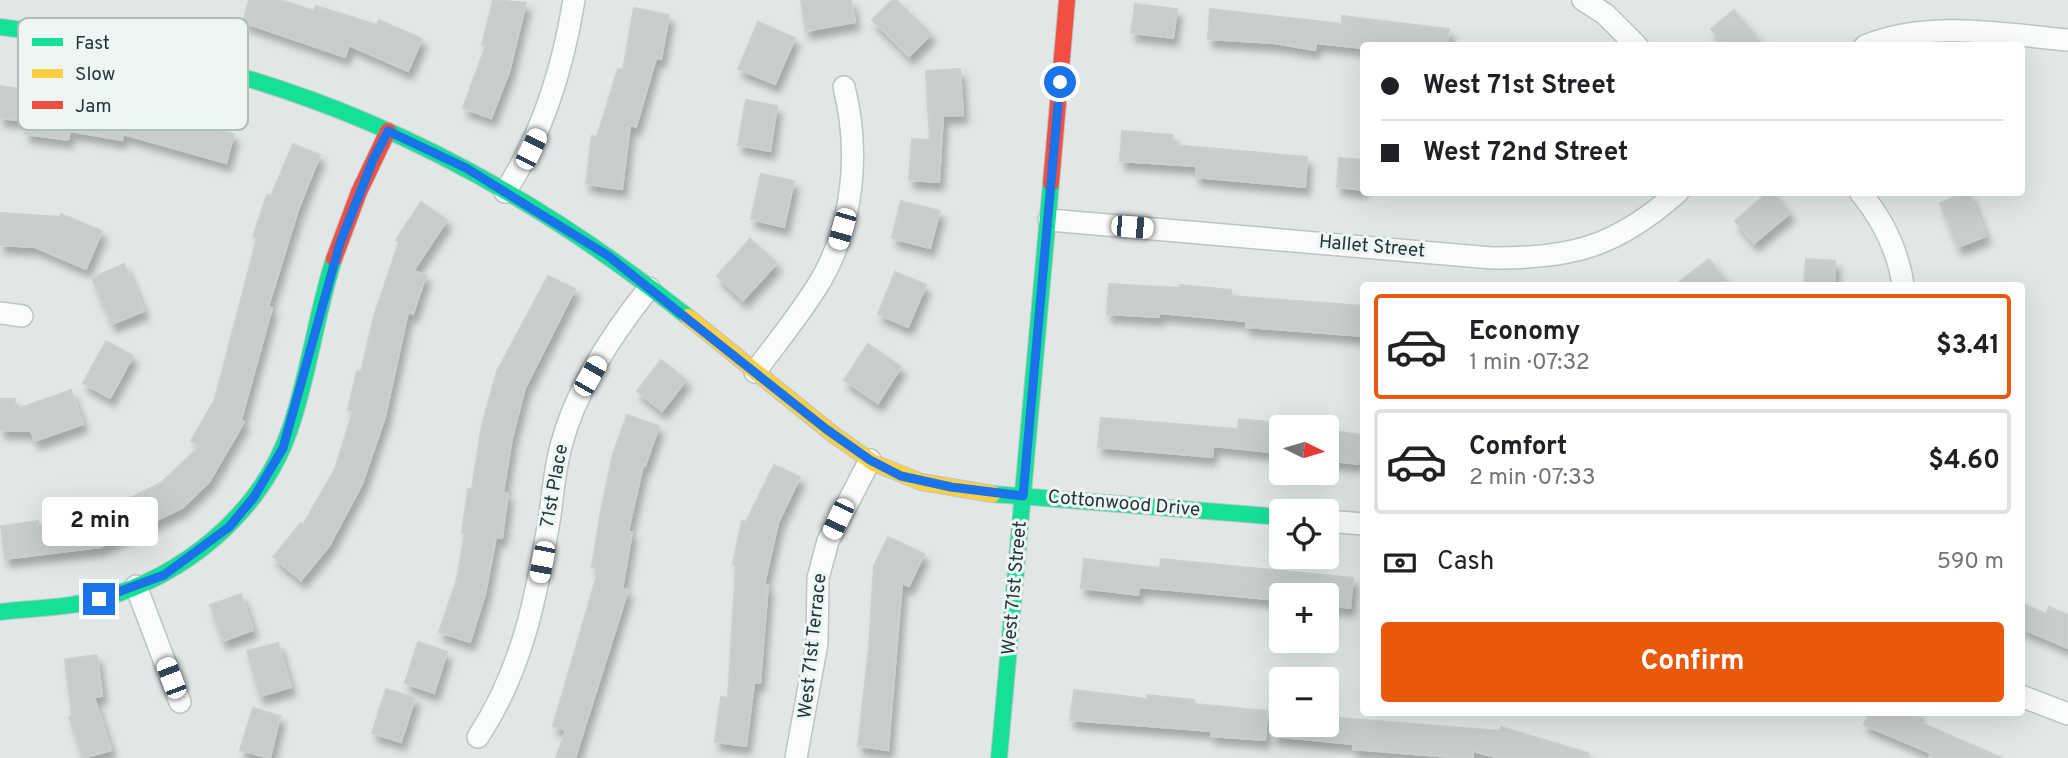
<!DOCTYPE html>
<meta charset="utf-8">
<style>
body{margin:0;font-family:Overpass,sans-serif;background:#f2f2f2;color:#202124;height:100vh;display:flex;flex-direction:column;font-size:26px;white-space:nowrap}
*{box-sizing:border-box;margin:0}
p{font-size:23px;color:#757577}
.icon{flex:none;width:38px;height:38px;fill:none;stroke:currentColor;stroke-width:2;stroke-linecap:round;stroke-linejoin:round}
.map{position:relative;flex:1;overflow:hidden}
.details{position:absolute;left:1360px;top:282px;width:665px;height:434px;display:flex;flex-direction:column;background:#fff;border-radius:7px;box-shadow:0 7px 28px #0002}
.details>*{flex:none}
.hud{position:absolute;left:1360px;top:42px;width:665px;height:154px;border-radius:7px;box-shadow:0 7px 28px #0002;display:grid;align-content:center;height:154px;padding:0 21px;background:#fff}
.needle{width:46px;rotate:95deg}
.buttons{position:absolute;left:1269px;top:415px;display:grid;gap:14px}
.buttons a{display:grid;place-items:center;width:70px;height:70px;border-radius:7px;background:#fff;box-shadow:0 7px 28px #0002;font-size:35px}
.end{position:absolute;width:32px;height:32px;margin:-16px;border:9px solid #1a73e8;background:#fff;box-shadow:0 0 0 4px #fff}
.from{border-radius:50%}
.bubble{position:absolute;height:49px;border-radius:7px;background:#fff;box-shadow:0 7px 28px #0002;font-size:23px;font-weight:700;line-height:49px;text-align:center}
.car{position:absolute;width:21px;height:42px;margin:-21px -10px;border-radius:9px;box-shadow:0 0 5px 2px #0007;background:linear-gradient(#fff 24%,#345 0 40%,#fff 0 76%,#345 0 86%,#fff 0)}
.hud b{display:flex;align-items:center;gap:24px;height:66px;font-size:26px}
.hud b+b{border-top:2px solid #e0e0e0}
.hud i{width:18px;height:18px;background:#202124}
ul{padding:12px 0 0;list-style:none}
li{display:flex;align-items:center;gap:21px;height:105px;margin:0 14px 10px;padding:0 7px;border:4px solid #e0e0e0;border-radius:7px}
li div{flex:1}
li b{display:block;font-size:26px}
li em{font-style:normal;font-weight:700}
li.active{border-color:#ea580c}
li>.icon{width:63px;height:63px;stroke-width:1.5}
.pay{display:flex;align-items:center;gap:18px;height:77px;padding:0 21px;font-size:26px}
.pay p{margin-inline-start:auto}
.button{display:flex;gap:14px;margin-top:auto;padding:14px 21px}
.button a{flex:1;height:80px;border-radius:7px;background:#ea580c;color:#fff;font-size:28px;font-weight:700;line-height:80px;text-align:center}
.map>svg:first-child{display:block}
.building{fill:#c8cdcc;stroke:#cacfcf;stroke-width:2;filter:url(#shadow)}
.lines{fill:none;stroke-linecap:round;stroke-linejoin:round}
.street-casing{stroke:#bec3c3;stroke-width:24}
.fast-casing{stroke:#bdc4c3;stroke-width:18}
.slow-casing{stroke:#bdc4c3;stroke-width:18}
.jam-casing{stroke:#bdc4c3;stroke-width:18}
.street{stroke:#fafbfb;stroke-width:21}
.fast{stroke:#16e098;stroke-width:16}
.slow{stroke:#ffcf43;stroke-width:16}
.jam{stroke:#f24e42;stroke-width:16}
.route{stroke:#1a73e8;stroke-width:9}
.labels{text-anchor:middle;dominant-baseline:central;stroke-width:6;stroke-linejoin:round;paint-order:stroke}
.street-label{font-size:19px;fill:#213737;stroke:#eef6f4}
.key{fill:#eef6f4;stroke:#b0bdbb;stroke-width:2}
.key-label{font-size:19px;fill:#213737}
</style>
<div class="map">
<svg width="2068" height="758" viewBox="0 0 2068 758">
<defs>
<filter id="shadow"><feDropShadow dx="4.5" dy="8" stdDeviation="3.5" flood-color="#0004"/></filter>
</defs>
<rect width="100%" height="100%" fill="#e1e6e6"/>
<!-- building -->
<path class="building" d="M249 0H280L314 11 316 6 377 25 379 20 422 39 408 71 349 45 345 57 243 22Z
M493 0 526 3 509 72 491 118 463 108 486 45H482Z
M801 0H851L855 22 806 31Z
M892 0H896L931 34 909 56 872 20Z
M1135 4 1177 9 1173 38 1131 33Z
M634 8 669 15 661 59 656 58 636 127 630 125 622 189 586 184 592 136 597 137 618 69 623 70Z
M1210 9 1342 24V16L1449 29 1447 46 1363 48 1316 43 1315 50 1274 43 1208 39Z
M1734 10 1764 46H1725L1711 29Z
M758 22 795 38 775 84 738 69Z
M960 69 963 115 943 116 939 182 909 180 912 139 930 140 926 71Z
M0 86 149 110 234 134 226 163 123 134 122 140 70 131 68 140 25 134 27 121 0 118Z
M746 100 777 106 770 151 738 145Z
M1122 131 1173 135 1172 145 1307 157 1305 187 1196 177V166L1120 161Z
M293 144 320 155 298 210 268 307 272 308 241 420 244 422 209 482 182 508 100 547 5 559 1 526 38 521 39 526 112 514 110 508 161 483 200 446 191 441 215 399 257 238 253 237 267 195 271 196Z
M1339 158 1363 160V190L1337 187Z
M761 174 794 181 784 227 751 219Z
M1768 192H1773L1790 213 1754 243 1735 221Z
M1968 192 1986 236 1958 247 1940 203Z
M901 201 940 211 930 248 892 238Z
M421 202 447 220 413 271 426 275 413 314 408 312 385 417 362 484 329 546 301 580 273 557 301 523 303 525 335 469 353 411 348 410 357 371 361 372 374 316 399 242 396 240Z
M0 213 60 217 61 214 102 231 86 269 35 247 0 245Z
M750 239 777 263 743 300 717 276Z
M1709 259 1729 285H1675Z
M1806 259 1835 261 1834 285H1804Z
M124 264 144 311 112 324 92 278Z
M895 272 926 285 908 327 878 314Z
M548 276 575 289 525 388 512 438 503 493 508 494 502 538 496 537 485 594 470 642 439 632 457 579 465 533H462L468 489H472L482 425 497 371Z
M1109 284 1180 288V285L1231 290V296L1363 306V336L1246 327V321L1159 313V317L1107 314Z
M106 341 133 356 110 398 83 383Z
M868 344 901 367 878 403 844 380Z
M661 360 686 380 662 411 637 391Z
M71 390 83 424 35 441 31 431 0 430V399H15V410Z
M627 415 659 426 645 466 643 465 628 532H632L622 589 628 590 575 758H556L566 730 553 726 599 568 592 567 601 511 613 454Z
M1101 418 1238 429 1239 419 1281 423V453L1213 446 1212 457 1098 447Z
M1326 430 1361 435 1358 464 1326 460Z
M774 465 800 477 778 523 764 585H768L760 683H754L746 746 715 742 721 697 728 698 736 565 733 564 742 521 746 522Z
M888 537 924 554 909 586 902 583 888 750 858 746 869 648 874 566Z
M1084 559 1160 568 1161 559 1353 578 1350 608 1326 605V595H1279L1278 600 1139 587 1138 595 1081 588Z
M241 594 253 630 223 641 210 605Z
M2021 603 2046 614 2049 607 2068 615V648L2021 628Z
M418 642 447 652 434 693 405 683Z
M278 643 291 687 260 696 247 651Z
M97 655 102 696 94 697 111 750 83 758 69 717 72 716 65 659Z
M386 689 415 698 401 742 372 733Z
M1074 690 1147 699V695L1194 700V704L1267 711 1265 740 1211 736 1212 731 1070 720Z
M253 708 280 716 270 758 240 750Z
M1869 712H1919L1916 721 2002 758H1929L1931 753 1864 725Z
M1326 717 1500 731 1501 727 1588 753V758H1500L1473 751V758H1463L1353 749V744L1273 736 1274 724H1326Z"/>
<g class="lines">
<!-- street casing -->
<g class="street-casing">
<path id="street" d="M1583 0 1605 14 1637 46
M1865 46C1929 20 2001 34 2068 40
M505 192C543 134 563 68 574 0
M1860 192C1883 220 1898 250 1903 285
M1049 220 1492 258C1573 258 1616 247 1678 192
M0 313 22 316
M755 372C777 342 802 312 821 280 854 223 860 150 844 87
M1326 521 1363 524
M136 586 180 702
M2021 696 2068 714
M478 737C523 669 537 594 550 515 553 492 555 468 561 446 576 388 612 334 649 288
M796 758 817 643 818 578 828 541 870 460"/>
</g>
<!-- fast casing -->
<g class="fast-casing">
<path id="fast" d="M0 27C268 60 477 148 688 317
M993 494 1281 517
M0 612C33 608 68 608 100 599 185 576 261 513 290 429 309 374 316 315 334 259
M999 758 1051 183"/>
</g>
<!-- slow casing -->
<g class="slow-casing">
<path id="slow" d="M688 317 834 435 874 463 921 482 993 494"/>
</g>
<!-- jam casing -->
<g class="jam-casing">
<path id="jam" d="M1051 183 1067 0
M334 259 359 192 388 131"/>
</g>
<!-- street -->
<use href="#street" class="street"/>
<!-- fast -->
<use href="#fast" class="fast"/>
<!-- slow -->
<use href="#slow" class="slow"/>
<!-- jam -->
<use href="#jam" class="jam"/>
</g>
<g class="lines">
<!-- route -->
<path class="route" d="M99 599 164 575 229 527 254 497 283 448 340 243 373 160 388 131 466 168 607 255 826 429 870 460 901 476 951 487 1023 496 1060 82"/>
</g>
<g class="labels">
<!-- street labels -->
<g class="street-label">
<text transform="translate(1372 247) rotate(5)">Hallet Street</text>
<text transform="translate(555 486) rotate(-80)">71st Place</text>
<text transform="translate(1124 504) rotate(5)">Cottonwood Drive</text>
<text transform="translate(1015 588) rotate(-85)">West 71st Street</text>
<text transform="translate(813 646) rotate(-84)">West 71st Terrace</text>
</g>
</g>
<!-- legend -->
<rect x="18" y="18" width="230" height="112" rx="10" class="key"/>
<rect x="32" y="38" width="31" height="8" fill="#16e098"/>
<rect x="32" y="69" width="31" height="9" fill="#ffcf43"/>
<rect x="32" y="101" width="31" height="8" fill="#f24e42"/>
<g class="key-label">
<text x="75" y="49">Fast</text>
<text x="75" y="80">Slow</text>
<text x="75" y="112">Jam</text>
</g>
</svg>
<div class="buttons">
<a><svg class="needle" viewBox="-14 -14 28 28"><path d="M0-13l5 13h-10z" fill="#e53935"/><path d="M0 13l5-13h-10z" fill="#757577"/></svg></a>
<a><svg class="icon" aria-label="locate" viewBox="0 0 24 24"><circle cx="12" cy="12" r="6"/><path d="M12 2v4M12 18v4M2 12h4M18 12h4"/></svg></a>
<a>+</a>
<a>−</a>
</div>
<i class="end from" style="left:1060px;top:82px"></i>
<i class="end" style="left:99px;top:599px"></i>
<div class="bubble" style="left:42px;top:497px;width:116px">2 min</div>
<i class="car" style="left:531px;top:149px;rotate:26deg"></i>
<i class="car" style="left:1132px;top:227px;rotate:95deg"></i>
<i class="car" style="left:842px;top:229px;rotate:196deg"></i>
<i class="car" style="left:590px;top:376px;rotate:30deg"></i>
<i class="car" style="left:838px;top:519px;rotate:205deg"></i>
<i class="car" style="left:542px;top:562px;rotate:191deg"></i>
<i class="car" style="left:171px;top:678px;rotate:339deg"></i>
<div class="hud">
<b><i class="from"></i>West 71st Street</b>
<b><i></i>West 72nd Street</b>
</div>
<section class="details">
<ul>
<li class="active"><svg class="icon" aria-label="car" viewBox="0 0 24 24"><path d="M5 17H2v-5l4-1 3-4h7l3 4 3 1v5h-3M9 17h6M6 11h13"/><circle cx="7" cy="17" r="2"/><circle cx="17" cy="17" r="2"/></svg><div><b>Economy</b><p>1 min · 07:32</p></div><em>$3.41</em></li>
<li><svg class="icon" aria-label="car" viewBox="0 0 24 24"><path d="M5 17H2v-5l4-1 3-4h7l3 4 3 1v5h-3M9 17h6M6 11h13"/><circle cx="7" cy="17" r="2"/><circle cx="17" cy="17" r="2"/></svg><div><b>Comfort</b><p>2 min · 07:33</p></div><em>$4.60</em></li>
</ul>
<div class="pay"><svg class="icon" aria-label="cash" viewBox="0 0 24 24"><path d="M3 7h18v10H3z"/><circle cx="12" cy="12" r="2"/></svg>Cash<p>590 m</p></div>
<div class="button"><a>Confirm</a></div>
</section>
</div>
